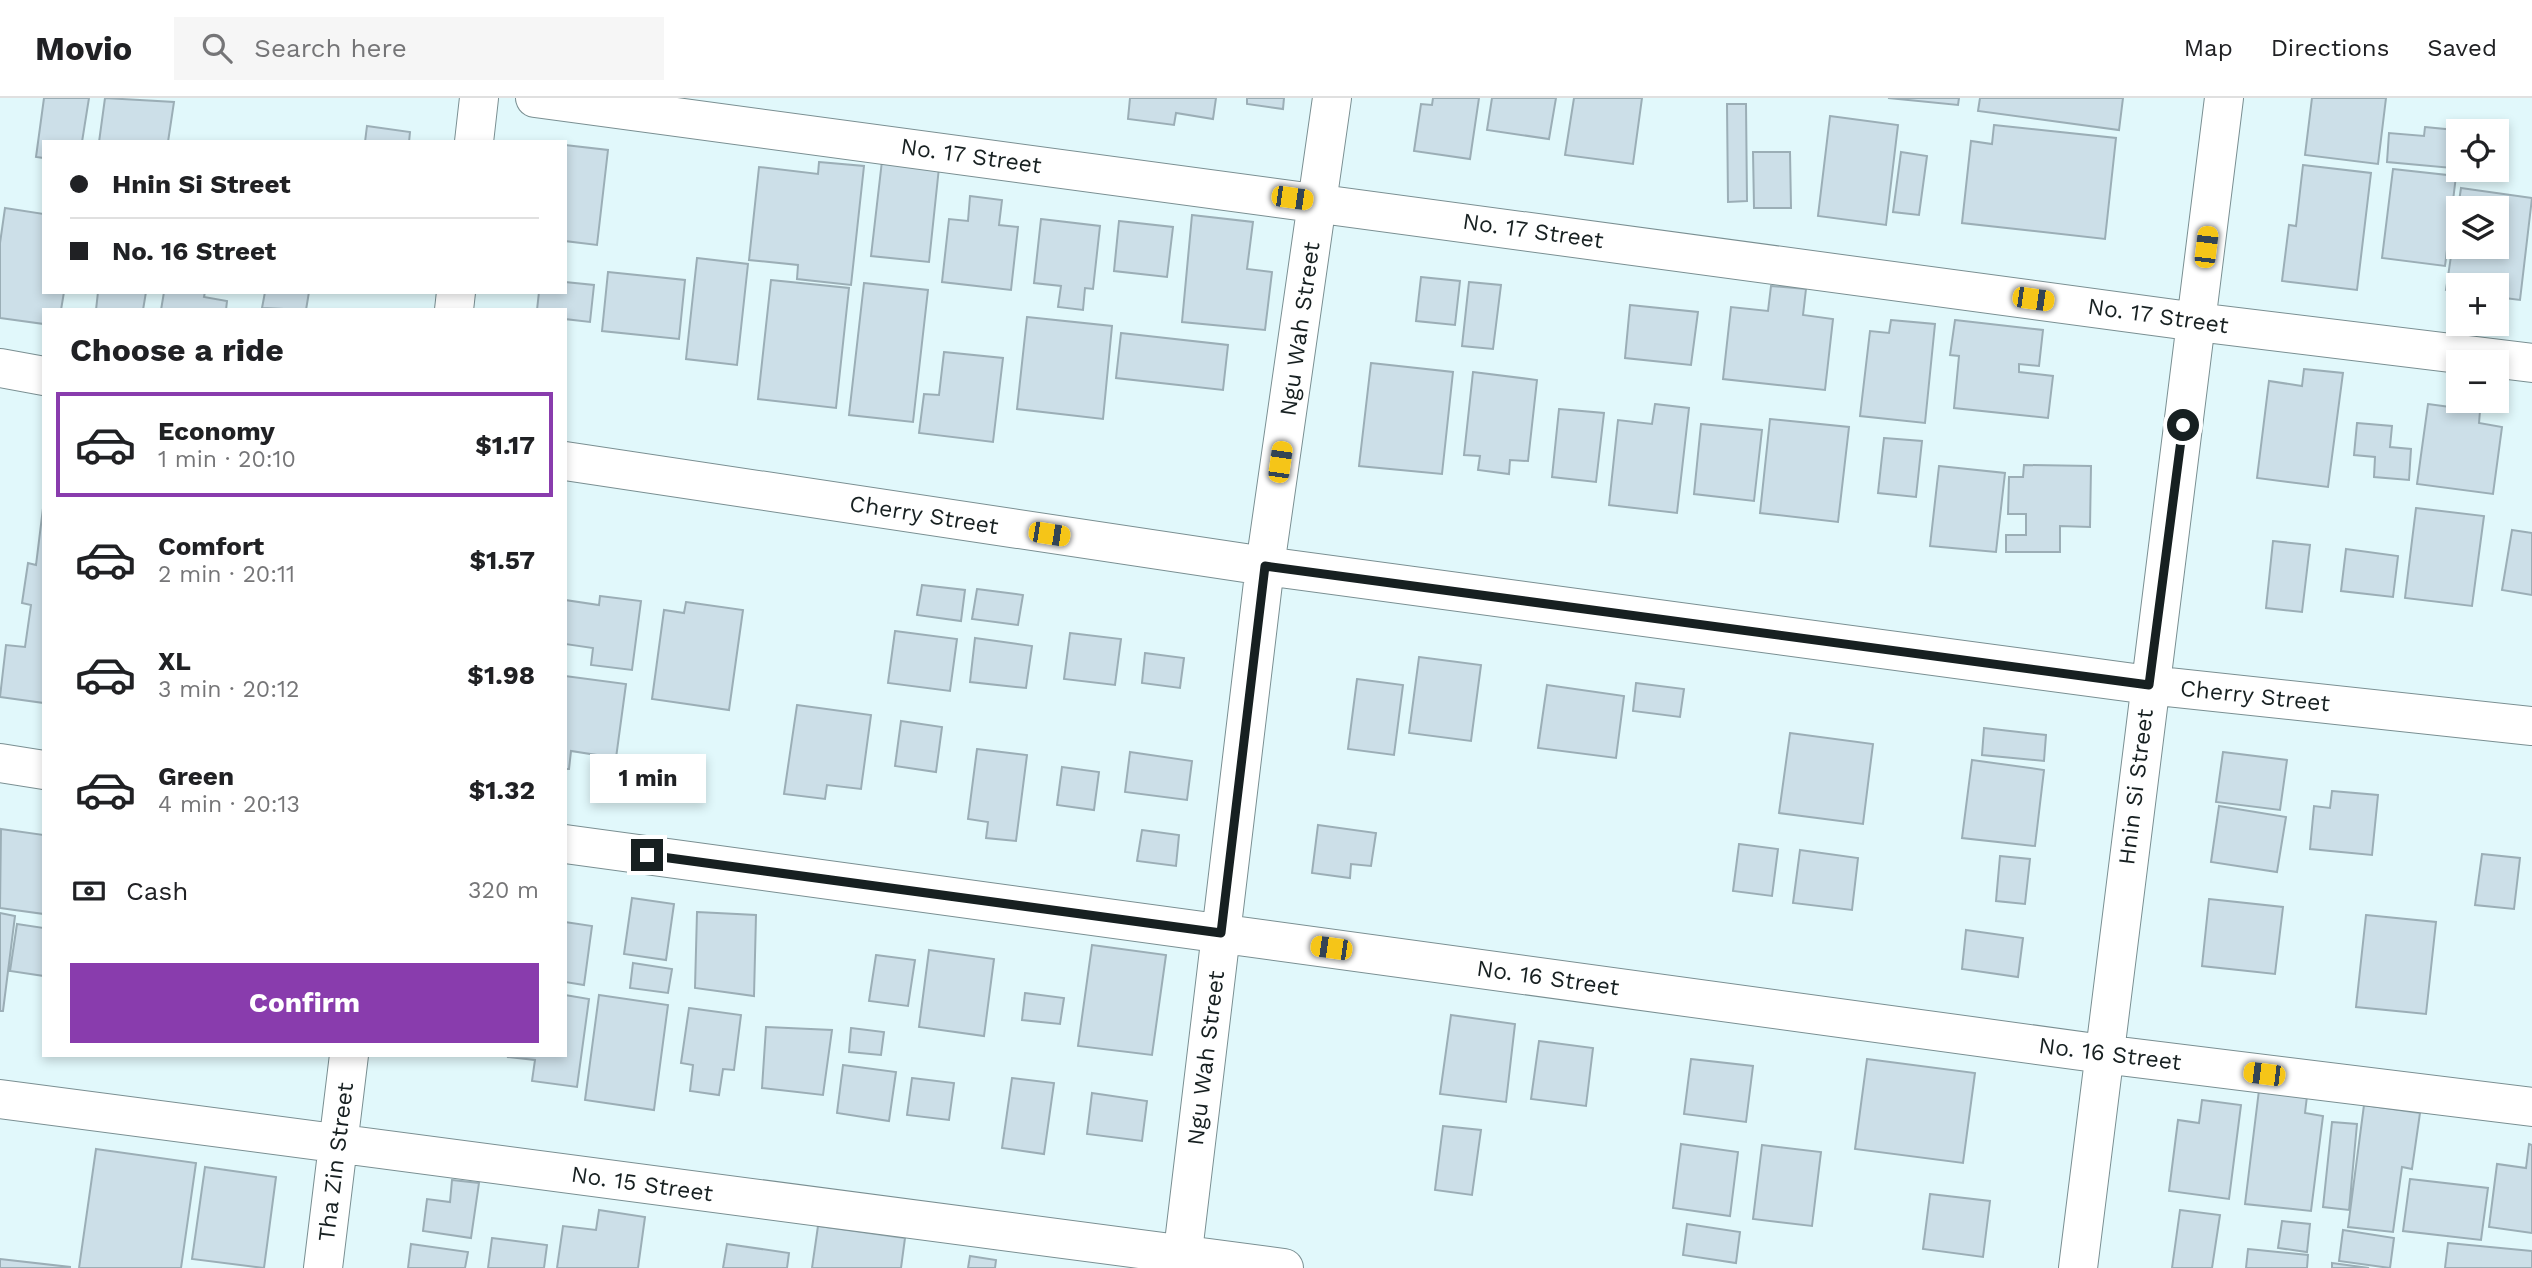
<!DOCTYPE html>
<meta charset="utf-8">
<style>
body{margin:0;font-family:"Work Sans",sans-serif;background:#f6f6f6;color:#202124;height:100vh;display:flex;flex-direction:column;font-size:26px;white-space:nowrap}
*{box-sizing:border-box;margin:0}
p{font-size:23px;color:#757577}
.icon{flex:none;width:38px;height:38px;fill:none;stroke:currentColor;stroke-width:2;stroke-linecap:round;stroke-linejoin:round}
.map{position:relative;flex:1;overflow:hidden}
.drawer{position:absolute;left:42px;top:210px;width:525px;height:749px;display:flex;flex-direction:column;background:#fff;border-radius:0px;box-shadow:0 4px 10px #0003}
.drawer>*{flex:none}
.guide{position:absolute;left:42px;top:42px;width:525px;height:154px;border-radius:0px;box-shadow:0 4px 10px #0003;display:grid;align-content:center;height:154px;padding:0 28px;background:#fff}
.tools{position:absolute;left:2446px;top:21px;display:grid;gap:14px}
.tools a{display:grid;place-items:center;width:63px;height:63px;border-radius:0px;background:#fff;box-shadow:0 4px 10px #0003;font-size:35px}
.end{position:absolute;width:32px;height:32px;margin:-16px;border:9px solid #172021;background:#fff;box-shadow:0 0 0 4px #fff}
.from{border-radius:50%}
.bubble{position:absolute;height:49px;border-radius:0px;background:#fff;box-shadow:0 4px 10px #0003;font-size:23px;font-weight:700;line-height:49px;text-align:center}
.car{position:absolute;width:21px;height:42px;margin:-21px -10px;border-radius:9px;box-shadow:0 0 5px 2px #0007;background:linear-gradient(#f5c518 24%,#345 0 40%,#f5c518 0 76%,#345 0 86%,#f5c518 0)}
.guide b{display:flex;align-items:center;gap:24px;height:66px;font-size:26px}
.guide b+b{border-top:2px solid #e0e0e0}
.guide i{width:18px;height:18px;background:#202124}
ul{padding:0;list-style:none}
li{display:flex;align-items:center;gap:21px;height:105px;margin:0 14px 10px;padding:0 14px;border:4px solid transparent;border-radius:0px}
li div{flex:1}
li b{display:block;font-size:26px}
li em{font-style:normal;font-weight:700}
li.active{border-color:#893cad}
li>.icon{width:63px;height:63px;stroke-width:1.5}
h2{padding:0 28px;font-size:32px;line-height:84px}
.pay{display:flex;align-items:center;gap:18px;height:77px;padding:0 28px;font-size:26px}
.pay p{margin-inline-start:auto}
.cta{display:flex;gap:14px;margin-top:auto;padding:14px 28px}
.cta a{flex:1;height:80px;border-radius:0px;background:#893cad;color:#fff;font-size:28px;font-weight:700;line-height:80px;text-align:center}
header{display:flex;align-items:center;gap:42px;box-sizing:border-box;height:98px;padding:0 35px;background:#fff;border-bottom:2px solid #e0e0e0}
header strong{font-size:33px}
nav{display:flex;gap:38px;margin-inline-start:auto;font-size:24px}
.search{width:490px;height:63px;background:#f6f6f6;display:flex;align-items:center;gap:18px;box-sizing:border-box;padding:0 24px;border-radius:0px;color:#757577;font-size:26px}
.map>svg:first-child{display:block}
.building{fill:#ccdfe8;stroke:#9baeb6;stroke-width:2;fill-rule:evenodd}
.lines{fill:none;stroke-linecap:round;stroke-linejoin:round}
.minor-casing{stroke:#7a8f92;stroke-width:40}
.minor{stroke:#fff;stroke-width:38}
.route{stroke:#172021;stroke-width:9}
.labels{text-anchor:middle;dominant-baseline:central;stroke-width:7;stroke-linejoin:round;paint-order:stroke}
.street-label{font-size:23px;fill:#172021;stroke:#fff}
</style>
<header>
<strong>Movio</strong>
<div class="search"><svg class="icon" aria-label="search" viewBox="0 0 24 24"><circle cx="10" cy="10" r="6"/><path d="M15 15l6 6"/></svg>Search here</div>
<nav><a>Map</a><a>Directions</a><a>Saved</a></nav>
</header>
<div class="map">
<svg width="2532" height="1170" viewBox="0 0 2532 1170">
<rect width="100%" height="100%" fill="#e1f8fb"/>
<!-- building -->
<path class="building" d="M44 0H89L82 44H44V60L36 59Z
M105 0 174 4 168 44H99Z
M1130 0H1216L1213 21 1176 15 1174 27 1128 21Z
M1247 0H1284L1283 11 1247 6Z
M1433 0H1479L1470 61 1414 53 1421 6 1432 7Z
M1492 0H1556L1549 41 1487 32Z
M1574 0H1642L1633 66 1565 57Z
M1888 0H1959L1958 7Z
M1980 0H2123L2119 32 1978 13Z
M2312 0H2386L2378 66 2305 57Z
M1727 6H1746L1747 103 1728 104Z
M1830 18 1898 27 1886 127 1818 118Z
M1994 27 2116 40 2105 141 1962 125 1971 43 1992 46Z
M367 28 410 34 409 44H365Z
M2425 29 2455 32 2452 70 2387 64 2389 35 2424 38Z
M565 47 608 52 597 147 565 143Z
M883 54 940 60 929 164 871 158Z
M1753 54H1790L1791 110H1754Z
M1901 54 1927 58 1919 117 1893 114Z
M819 64 864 68 851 187 797 181 798 167 749 162 759 69 818 76Z
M2303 67 2371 75 2357 192 2282 183 2289 127 2296 128Z
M2393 71 2456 78 2445 168 2382 160Z
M2461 90 2532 100 2520 202 2497 199V187H2459V194L2446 192ZM2459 110H2497V149H2459Z
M970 98 1002 102 999 127 1018 129 1011 192 942 184 949 121 968 123Z
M5 110 44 116V194H64L61 212H44V226L0 220V145Z
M1192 117 1253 124 1247 171 1272 174 1265 232 1182 224Z
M1041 121 1100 128 1093 191 1085 190 1083 212 1058 209 1061 188 1034 185Z
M1119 123 1173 129 1167 179 1114 173Z
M697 160 748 166 737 267 686 261Z
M608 174 685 182 679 241 602 233Z
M1421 179 1460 183 1455 227 1416 223Z
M771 182 849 190 836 310 758 301Z
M565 184 594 187 590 224 565 221V212H537L539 194H565Z
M1469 184 1501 187 1493 251 1462 248Z
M864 185 928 192 913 324 849 317Z
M1771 188 1806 191 1803 217 1833 221 1825 292 1723 281 1731 209 1768 213Z
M98 194H146L143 212H96Z
M164 194H205L204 199 227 203 226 212H161Z
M265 194H309L306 212 262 210Z
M1630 207 1698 214 1691 267 1625 260Z
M1027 219 1112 228 1103 321 1017 311Z
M1891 222 1935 226 1925 325 1860 318 1870 233 1889 235Z
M1955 222 2043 232 2039 268 2019 266V274L2053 278 2048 320 1954 310 1959 258 1950 257Z
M1121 235 1228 247 1223 292 1116 280Z
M944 254 1003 260 993 344 919 335 924 296 939 297Z
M1371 265 1453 274 1442 376 1359 368Z
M2304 271 2343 275 2328 389 2257 380 2269 283 2302 288Z
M1473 274 1537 282 1528 363 1510 362 1509 376 1478 372 1480 358 1464 357Z
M1655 306 1689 310 1677 415 1609 407 1618 322 1652 326Z
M2428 306 2480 313 2479 325 2502 329 2493 396 2417 386Z
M1559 311 1604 315 1596 384 1552 379Z
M1770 321 1849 329 1838 424 1760 415Z
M2357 325 2392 328 2390 349 2411 351 2409 382 2374 379 2375 359 2354 357Z
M1701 326 1762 332 1754 403 1694 396Z
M1884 340 1922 343 1916 399 1878 395Z
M2024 367 2091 368 2090 429 2060 428V454H2006V437H2026V416H2008L2009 379H2023Z
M1939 368 2005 375 1996 454 1930 448Z
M44 402V605L0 599 6 547 25 549 31 507 22 505 28 465 36 467Z
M2416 410 2484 418 2472 508 2405 500Z
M2512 432 2532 435V497L2502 492Z
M2273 443 2310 447 2302 514 2266 510Z
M2346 451 2398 458 2393 499 2341 493Z
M922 487 965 492 961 523 917 517Z
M977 491 1023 497 1018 527 972 521Z
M600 498 641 503 632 572 591 567 593 550 565 546V502L599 507Z
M686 504 743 512 729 612 652 601 664 512 684 515Z
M895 533 957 541 950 593 888 585Z
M1070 535 1121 541 1115 587 1064 581Z
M975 540 1032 548 1026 590 970 584Z
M1145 555 1184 560 1180 590 1142 585Z
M1419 559 1481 567 1471 643 1409 635Z
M565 578 626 586 616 660 571 653 569 671H565Z
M1357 581 1403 587 1394 657 1348 651Z
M1636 585 1684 591 1680 619 1633 613Z
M1547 587 1624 598 1616 660 1538 650Z
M797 607 871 617 861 691 827 687 825 701 784 696Z
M901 623 942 629 936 674 895 668Z
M1984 630 2046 637 2044 663 1982 657Z
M1790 635 1873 646 1863 726 1779 715Z
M977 651 1027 657 1016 743 986 740 988 724 968 721Z
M1130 654 1192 663 1187 702 1125 694Z
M2223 654 2287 662 2280 712 2216 704Z
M1972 662 2044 672 2035 748 1962 740Z
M1062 669 1099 674 1094 712 1057 707Z
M2332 693 2378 697 2372 757 2310 751 2314 708 2330 710Z
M2219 708 2286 719 2277 774 2211 764Z
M1318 727 1376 735 1371 768 1351 766 1350 780 1312 775Z
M1 731 44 737V816L0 810Z
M1142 732 1179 737 1176 768 1137 763Z
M1739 746 1778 751 1772 798 1733 793Z
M1800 752 1858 760 1852 812 1793 805Z
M2482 756 2520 760 2514 811 2475 807Z
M2000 758 2030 761 2025 806 1996 803Z
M632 800 674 806 666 862 624 856Z
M2209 801 2283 809 2275 876 2202 868Z
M697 814 756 817 754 898 695 890Z
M0 815 15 818 3 913H0Z
M2366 817 2436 824 2426 916 2356 909Z
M565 824 592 828 584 887 565 884Z
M17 826 44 830V878L10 873Z
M1966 832 2023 840 2018 879 1962 871Z
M1092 847 1166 857 1152 957 1078 948Z
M929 852 994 861 984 938 919 929Z
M876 857 915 862 908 908 869 903Z
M633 865 672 871 668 895 630 890Z
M1025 895 1064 900 1060 926 1022 922Z
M565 897 589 901 577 989 532 983 535 962 507 959 565 957Z
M599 897 668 907 654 1012 585 1002Z
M689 910 741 917 734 972 723 971 719 997 690 993 693 967 681 965Z
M1451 917 1515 926 1506 1004 1440 996Z
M766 929 832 932 823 997 762 990Z
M851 930 884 934 881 957 849 954Z
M1539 943 1593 950 1586 1008 1531 1001Z
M1691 961 1753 968 1746 1024 1684 1016Z
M1867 961 1975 975 1963 1065 1855 1051Z
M843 967 896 974 889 1023 837 1015Z
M912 980 954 985 949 1022 907 1017Z
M1012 980 1054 985 1044 1056 1002 1050Z
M2259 992 2307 998 2305 1015 2323 1018 2311 1113 2245 1106Z
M1092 995 1147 1003 1142 1043 1087 1036Z
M2202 1002 2241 1007 2229 1101 2169 1093 2178 1022 2199 1025Z
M2364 1007 2420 1015 2412 1071 2402 1069 2393 1134 2348 1129Z
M2332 1024 2357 1026 2349 1112 2323 1109Z
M1443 1028 1481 1032 1472 1097 1435 1092Z
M1681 1046 1738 1054 1730 1118 1673 1110Z
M2529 1046 2532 1047V1135L2489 1129 2497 1066 2526 1070Z
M1762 1047 1821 1054 1812 1128 1753 1121Z
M96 1051 196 1065 181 1170H79Z
M205 1069 276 1079 264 1170 192 1161Z
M2410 1081 2488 1090 2481 1142 2403 1133Z
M452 1082 479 1085 471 1140 423 1133 427 1101 450 1104Z
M1930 1096 1990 1103 1983 1159 1923 1151Z
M599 1112 645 1119 638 1170H557L563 1128 596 1132Z
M2180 1112 2220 1117 2212 1170H2172Z
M2282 1123 2310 1126 2307 1154 2278 1150Z
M1687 1126 1740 1134 1736 1165 1683 1157Z
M818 1128 905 1140 901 1170H812Z
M2343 1132 2394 1140 2390 1170 2339 1163Z
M492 1140 547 1147 544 1170H488Z
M2448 1145 2532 1153V1170H2445Z
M411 1146 468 1154 465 1170H408Z
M727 1146 789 1155 787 1170H723Z
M2248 1151 2308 1157 2307 1170H2246Z
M970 1158 996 1162 995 1170H968Z
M0 1161 70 1169V1170H0Z
M2332 1165 2369 1170H2332Z"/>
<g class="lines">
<!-- minor casing -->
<g class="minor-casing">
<path id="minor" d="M535 0 2197 224 2532 265
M474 44 479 0
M454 212 456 194
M0 270 44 278
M565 363 1265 468 2149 587 2532 628
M0 665 44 672
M565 746 2103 956 2532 1009
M0 1001 1284 1170
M323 1170 349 957
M1181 1170 1265 468 1332 0
M2078 1170 2224 0"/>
</g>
<!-- minor -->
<use href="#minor" class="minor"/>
</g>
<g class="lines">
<!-- route -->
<path class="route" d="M647 757 1221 835 1265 468 2149 587 2183 327"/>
</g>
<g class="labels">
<!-- street labels -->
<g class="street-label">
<text transform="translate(971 58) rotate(8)">No. 17 Street</text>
<text transform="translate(1533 133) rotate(8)">No. 17 Street</text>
<text transform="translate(2158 218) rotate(8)">No. 17 Street</text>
<text transform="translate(1300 231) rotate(-82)">Ngu Wah Street</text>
<text transform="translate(924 417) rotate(9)">Cherry Street</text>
<text transform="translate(2255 598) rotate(6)">Cherry Street</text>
<text transform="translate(2136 689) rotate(-83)">Hnin Si Street</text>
<text transform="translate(1548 880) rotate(8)">No. 16 Street</text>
<text transform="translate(2110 956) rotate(7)">No. 16 Street</text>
<text transform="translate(1206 960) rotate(-83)">Ngu Wah Street</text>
<text transform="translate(336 1064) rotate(-83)">Tha Zin Street</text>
<text transform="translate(642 1086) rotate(8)">No. 15 Street</text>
</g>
</g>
</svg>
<div class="tools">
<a><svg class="icon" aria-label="locate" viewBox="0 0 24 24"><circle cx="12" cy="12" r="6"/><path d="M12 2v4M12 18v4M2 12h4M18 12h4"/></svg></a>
<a><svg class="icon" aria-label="layers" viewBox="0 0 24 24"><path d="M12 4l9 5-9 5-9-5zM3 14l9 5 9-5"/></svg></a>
<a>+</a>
<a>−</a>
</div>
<i class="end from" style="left:2183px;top:327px"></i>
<i class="end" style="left:647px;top:757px"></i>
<div class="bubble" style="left:590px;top:656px;width:116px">1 min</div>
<i class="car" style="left:1292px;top:100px;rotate:98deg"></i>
<i class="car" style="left:2206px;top:149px;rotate:7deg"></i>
<i class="car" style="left:2033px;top:201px;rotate:98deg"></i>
<i class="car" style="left:1280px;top:364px;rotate:8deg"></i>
<i class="car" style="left:1049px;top:436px;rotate:99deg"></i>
<i class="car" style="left:1331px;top:850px;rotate:278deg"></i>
<i class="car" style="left:2264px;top:976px;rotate:277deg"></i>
<div class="guide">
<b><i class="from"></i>Hnin Si Street</b>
<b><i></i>No. 16 Street</b>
</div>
<section class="drawer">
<h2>Choose a ride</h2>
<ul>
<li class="active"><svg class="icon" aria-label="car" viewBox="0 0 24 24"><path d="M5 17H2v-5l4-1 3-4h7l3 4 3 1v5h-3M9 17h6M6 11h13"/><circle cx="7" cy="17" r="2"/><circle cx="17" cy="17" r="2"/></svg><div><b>Economy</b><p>1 min · 20:10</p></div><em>$1.17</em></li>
<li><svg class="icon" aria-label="car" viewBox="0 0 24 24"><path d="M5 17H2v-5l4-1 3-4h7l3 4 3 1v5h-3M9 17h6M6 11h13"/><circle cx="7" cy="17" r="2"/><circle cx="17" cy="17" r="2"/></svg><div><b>Comfort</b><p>2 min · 20:11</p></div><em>$1.57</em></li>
<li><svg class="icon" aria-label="car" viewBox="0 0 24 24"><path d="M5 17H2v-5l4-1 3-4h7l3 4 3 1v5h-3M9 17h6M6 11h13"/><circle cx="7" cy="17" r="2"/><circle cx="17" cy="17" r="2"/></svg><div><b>XL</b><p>3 min · 20:12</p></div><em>$1.98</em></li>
<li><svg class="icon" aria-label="car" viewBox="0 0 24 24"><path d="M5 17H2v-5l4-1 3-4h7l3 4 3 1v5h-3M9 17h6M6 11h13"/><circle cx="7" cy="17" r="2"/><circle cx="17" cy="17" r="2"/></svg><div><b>Green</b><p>4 min · 20:13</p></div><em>$1.32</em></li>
</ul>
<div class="pay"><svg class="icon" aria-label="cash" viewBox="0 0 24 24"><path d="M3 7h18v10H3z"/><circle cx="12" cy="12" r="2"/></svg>Cash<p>320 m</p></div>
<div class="cta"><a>Confirm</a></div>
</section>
</div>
